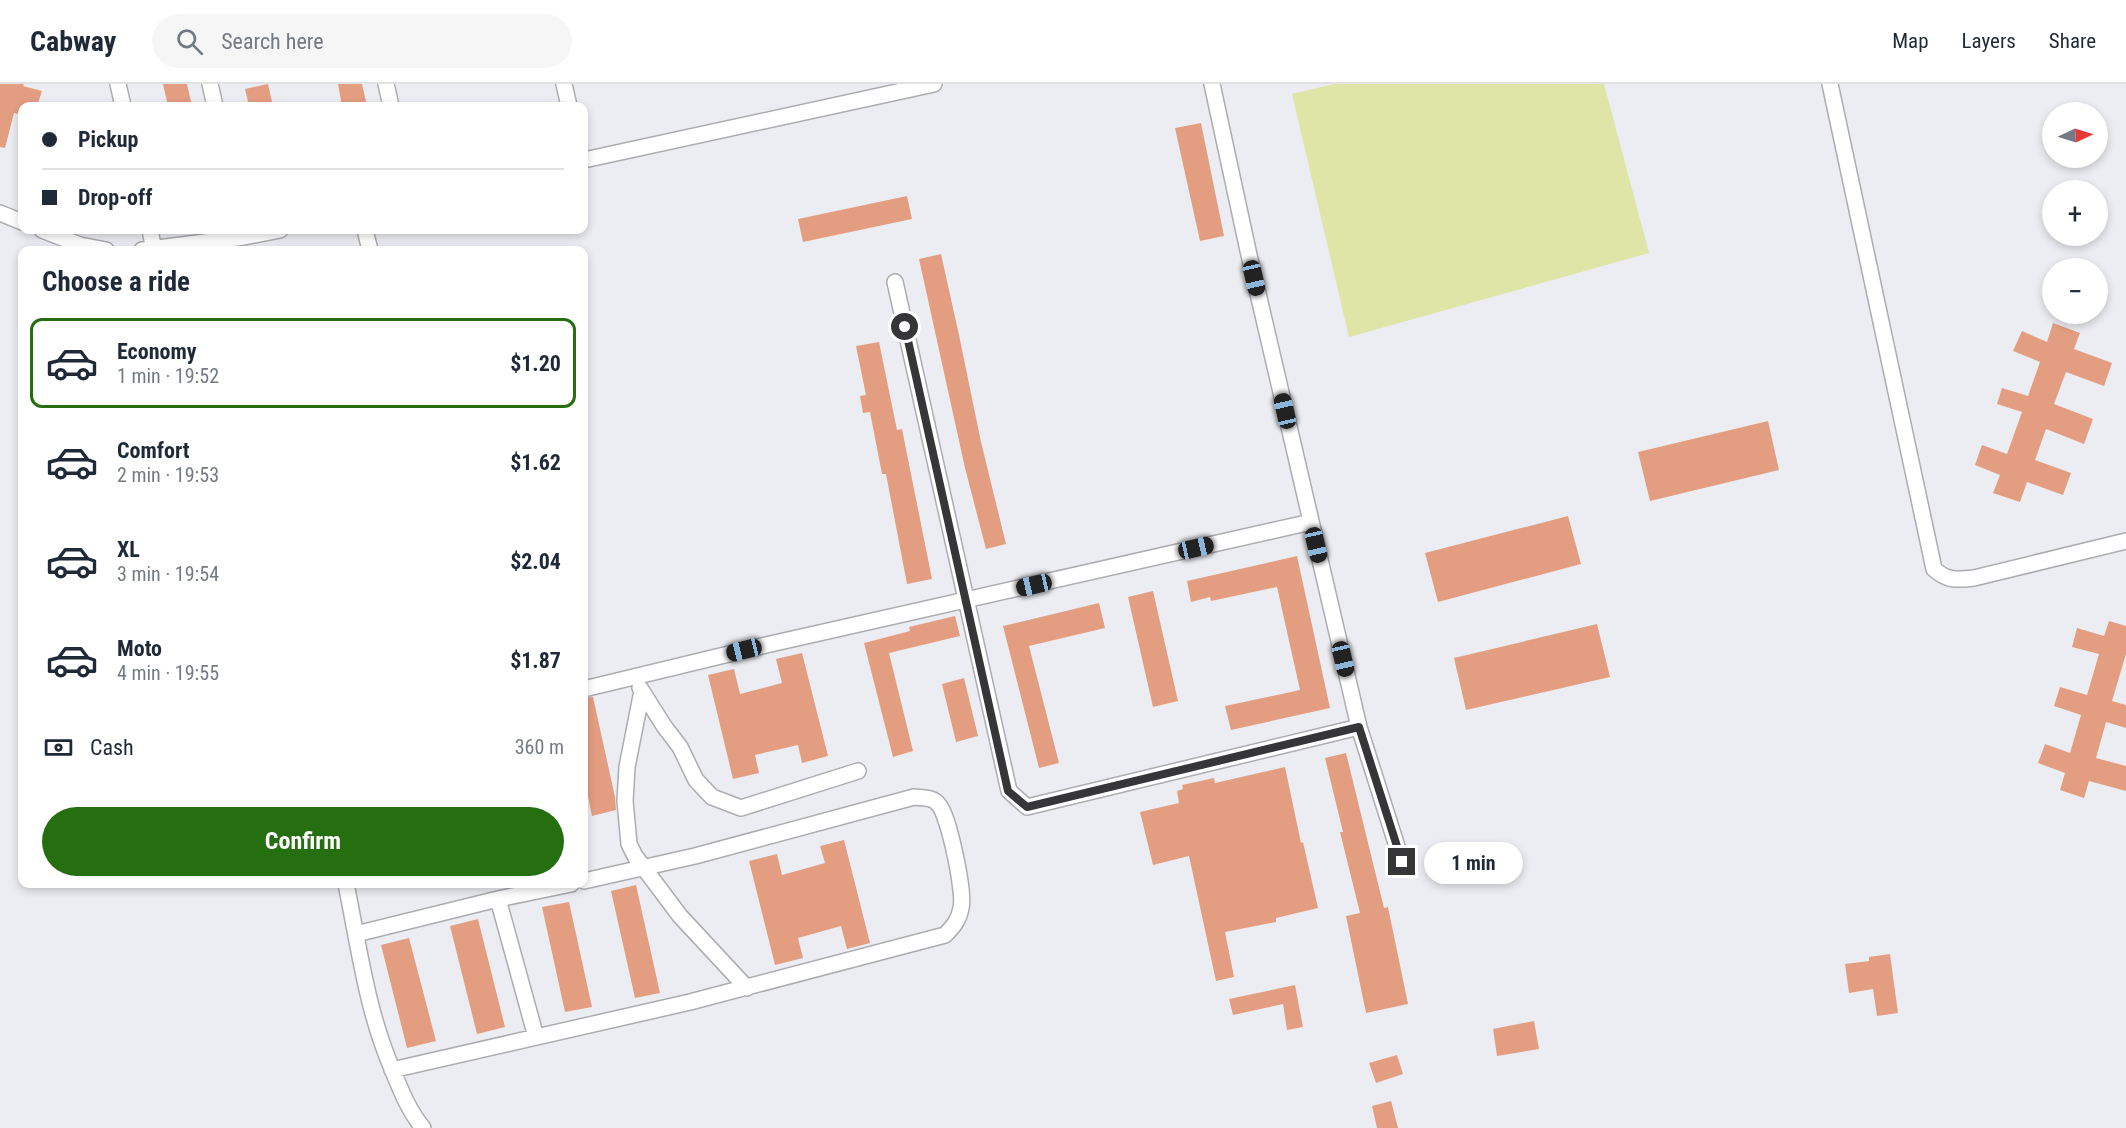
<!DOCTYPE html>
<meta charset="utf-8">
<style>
body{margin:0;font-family:"Roboto Condensed",sans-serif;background:#f6f6f7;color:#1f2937;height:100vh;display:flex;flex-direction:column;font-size:22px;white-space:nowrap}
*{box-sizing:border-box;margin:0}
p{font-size:20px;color:#747a83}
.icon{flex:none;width:33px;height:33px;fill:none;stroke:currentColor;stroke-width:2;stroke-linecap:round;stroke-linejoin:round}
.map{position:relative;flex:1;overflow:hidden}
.sheet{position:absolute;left:18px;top:162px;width:570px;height:642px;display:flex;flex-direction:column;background:#fff;border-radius:12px;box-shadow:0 3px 9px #0003}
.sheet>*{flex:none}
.hud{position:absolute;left:18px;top:18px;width:570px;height:132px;border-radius:12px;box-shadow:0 3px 9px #0003;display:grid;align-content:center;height:132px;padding:0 24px;background:#fff}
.needle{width:39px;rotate:86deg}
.controls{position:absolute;left:2042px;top:18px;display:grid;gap:12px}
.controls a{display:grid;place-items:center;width:66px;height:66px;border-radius:50%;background:#fff;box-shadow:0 3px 9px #0003;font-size:30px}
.end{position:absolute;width:27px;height:27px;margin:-14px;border:8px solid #363638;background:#fff;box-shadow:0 0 0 3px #fff}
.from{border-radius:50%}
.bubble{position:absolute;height:42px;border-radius:21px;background:#fff;box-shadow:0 3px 9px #0003;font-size:20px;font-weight:700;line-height:42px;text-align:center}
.car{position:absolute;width:18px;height:36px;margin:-18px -9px;border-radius:8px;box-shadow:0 0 4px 2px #0007;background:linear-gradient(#222 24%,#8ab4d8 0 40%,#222 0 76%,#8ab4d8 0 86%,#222 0)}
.hud b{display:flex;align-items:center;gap:21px;height:57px;font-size:22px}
.hud b+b{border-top:2px solid #e0e1e3}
.hud i{width:15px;height:15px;background:#1f2937}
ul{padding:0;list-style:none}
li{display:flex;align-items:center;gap:18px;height:90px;margin:0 12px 9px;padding:0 12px;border:3px solid transparent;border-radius:12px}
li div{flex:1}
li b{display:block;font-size:22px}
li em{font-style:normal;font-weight:700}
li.selected{border-color:#256f11}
li>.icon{width:54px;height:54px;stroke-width:1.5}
h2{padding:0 24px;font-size:27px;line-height:72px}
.pay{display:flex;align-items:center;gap:15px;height:66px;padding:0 24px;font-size:22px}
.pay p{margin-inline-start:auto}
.cta{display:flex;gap:12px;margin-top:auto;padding:12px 24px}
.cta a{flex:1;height:69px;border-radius:36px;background:#256f11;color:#fff;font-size:24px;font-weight:700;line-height:69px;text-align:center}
header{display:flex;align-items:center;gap:36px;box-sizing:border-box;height:84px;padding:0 30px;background:#fff;border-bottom:2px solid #e0e1e3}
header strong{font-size:28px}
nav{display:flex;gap:33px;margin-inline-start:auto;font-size:21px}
.search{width:420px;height:54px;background:#f6f6f7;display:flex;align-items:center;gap:15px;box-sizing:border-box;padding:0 21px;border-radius:33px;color:#747a83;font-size:22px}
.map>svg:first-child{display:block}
.green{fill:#dfe4a7}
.building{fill:#e39e82}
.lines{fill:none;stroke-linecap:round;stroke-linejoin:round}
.street-casing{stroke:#acacb1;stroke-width:18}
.street{stroke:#fff;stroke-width:15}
.route{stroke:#363638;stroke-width:8}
</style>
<header>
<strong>Cabway</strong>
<div class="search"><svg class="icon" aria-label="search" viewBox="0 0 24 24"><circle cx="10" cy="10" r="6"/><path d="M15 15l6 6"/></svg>Search here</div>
<nav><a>Map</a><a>Layers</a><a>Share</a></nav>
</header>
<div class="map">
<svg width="2126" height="1044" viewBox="0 0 2126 1044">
<rect width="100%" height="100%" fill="#ecedf2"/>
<!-- green -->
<path class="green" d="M1334 0H1604L1649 169 1349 253 1292 10Z"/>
<!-- building -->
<path class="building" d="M0 0H24L23 2 42 7 37 22H22V31L14 29 5 64 0 63Z
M163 0H187L192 22H168Z
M268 0 273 22H249L245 5Z
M338 0H362L367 22H342Z
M1201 39 1224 152 1200 157 1175 44Z
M907 112 912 135 803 158 798 135Z
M941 170 959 251 981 358 1006 460 986 465 965 384 919 175Z
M2053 239 2080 249 2074 265 2112 279 2104 302 2066 288 2054 320 2093 335 2084 360 2046 345 2035 376 2071 389 2063 411 2027 398 2020 418 1993 409 2000 391 1975 381 1982 361 2007 370 2022 328 1997 320 2002 304 2028 312 2040 278 2013 267 2022 247 2047 258Z
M879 258 897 346 902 345 932 495 907 500 886 390H882L870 328 863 329 860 312 866 311 856 262Z
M1768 337 1779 386 1650 417 1638 368Z
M1568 432 1581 480 1438 518 1425 469Z
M1297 472 1330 624 1231 646 1225 622 1300 606 1277 503 1211 517 1210 513 1191 518 1187 497Z
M1153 507 1178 617 1153 623 1128 513Z
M1099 519 1105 544 1029 562 1059 679 1039 684 1003 542Z
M955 532 960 552 889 569 913 667 893 673 864 559 910 547 909 543Z
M2109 537 2126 542V570L2112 617 2126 621V644L2106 638 2096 674 2126 682V707L2089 697 2084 714 2060 706 2065 689 2038 679 2045 660 2070 669 2081 631 2054 622 2060 603 2087 611 2099 570 2072 563 2077 544 2104 552Z
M1597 540 1610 593 1466 626 1454 574Z
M802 569 828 672 802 679 798 661 755 671 759 689 733 695 708 591 734 585 740 610 782 599 776 575Z
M964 594 978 652 956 658 942 600Z
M593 613 615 713 616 726 592 732 584 693V614Z
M1346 669 1384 824 1388 823 1408 920 1366 929 1346 832 1360 829 1340 748H1343L1325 674Z
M1285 683 1301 759 1303 758 1318 824 1276 834V838L1225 848 1234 893 1216 897 1189 772 1153 781 1140 728 1179 719 1177 707 1183 705 1182 701 1214 694 1215 699Z
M844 756 870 859 847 865 841 842 798 854 803 874 775 881 749 777 777 770 782 791 825 779 820 762Z
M636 801 660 909 635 914 611 807Z
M569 818 592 923 565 928 542 823Z
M478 835 505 943 477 950 450 842Z
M409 854 436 957 407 964 381 861Z
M1890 870 1898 929 1877 932 1873 905 1849 909 1845 880 1869 877V873Z
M1295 901 1303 943 1287 946 1283 920 1233 931 1229 915Z
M1534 937 1539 965 1497 972 1493 945Z
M1397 971 1403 990 1376 999 1369 979Z
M1391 1017 1398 1044H1377L1372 1022Z"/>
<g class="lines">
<!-- street casing -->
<g class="street-casing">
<path id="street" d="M118 0 123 22
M210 0 215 22
M386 0 391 22
M564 0 569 22
M1212 0 1249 171 1359 643 1402 778
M1830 0 1934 485C1947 497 1957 496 1974 494L2126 457
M584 76 934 0
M0 129 22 138
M42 146 80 161 106 166
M150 146 154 166
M365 146 370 166
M142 166 244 153 280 146
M895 198 1009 707 1027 723 1359 643
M640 604 664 642 680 663 696 696 712 713 741 724 858 687
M584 605 766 561 1311 438
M642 607 627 683 625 717 629 760 635 772 680 832 747 904
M346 800C359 863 367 928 393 987 401 1007 409 1027 423 1044
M498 815 536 953
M356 850 498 815 571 800
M392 986 690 918 945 851C953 843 959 836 961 824 965 809 949 733 939 721 933 713 924 714 914 713L695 772 584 797"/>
</g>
<!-- street -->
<use href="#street" class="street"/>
</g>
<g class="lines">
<!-- route -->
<path class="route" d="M905 243 1008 707 1027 723 1359 643 1402 778"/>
</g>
</svg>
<div class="controls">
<a><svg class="needle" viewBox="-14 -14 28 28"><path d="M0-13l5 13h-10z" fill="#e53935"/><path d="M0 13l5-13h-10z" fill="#747a83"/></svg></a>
<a>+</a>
<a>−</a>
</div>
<i class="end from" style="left:905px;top:243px"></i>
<i class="end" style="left:1402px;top:778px"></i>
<div class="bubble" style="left:1424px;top:758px;width:99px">1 min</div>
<i class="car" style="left:1254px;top:194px;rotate:167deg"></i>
<i class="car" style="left:1285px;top:327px;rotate:347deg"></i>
<i class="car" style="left:1316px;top:461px;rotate:167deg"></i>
<i class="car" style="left:1196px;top:464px;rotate:77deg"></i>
<i class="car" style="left:1034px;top:501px;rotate:257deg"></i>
<i class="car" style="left:744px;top:566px;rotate:256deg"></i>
<i class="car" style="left:1343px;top:575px;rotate:167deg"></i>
<div class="hud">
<b><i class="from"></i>Pickup</b>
<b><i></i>Drop-off</b>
</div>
<section class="sheet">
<h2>Choose a ride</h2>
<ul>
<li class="selected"><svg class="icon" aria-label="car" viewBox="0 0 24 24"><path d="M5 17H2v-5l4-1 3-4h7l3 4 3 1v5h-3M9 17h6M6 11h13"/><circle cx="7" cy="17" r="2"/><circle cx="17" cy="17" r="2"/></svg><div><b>Economy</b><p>1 min · 19:52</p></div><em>$1.20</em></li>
<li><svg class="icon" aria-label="car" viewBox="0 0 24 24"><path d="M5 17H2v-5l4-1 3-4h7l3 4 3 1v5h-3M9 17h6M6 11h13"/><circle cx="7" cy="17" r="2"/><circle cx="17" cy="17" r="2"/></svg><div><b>Comfort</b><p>2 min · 19:53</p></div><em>$1.62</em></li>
<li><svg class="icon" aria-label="car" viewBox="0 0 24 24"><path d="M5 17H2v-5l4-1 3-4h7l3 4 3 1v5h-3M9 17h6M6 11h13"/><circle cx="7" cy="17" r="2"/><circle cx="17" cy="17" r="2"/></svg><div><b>XL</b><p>3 min · 19:54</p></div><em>$2.04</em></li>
<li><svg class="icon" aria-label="car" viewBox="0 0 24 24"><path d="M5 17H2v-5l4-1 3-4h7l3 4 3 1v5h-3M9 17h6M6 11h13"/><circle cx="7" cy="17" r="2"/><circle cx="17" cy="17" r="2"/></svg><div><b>Moto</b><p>4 min · 19:55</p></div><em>$1.87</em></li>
</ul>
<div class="pay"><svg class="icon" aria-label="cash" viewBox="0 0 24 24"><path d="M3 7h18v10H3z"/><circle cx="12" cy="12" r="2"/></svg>Cash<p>360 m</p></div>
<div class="cta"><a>Confirm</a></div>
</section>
</div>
